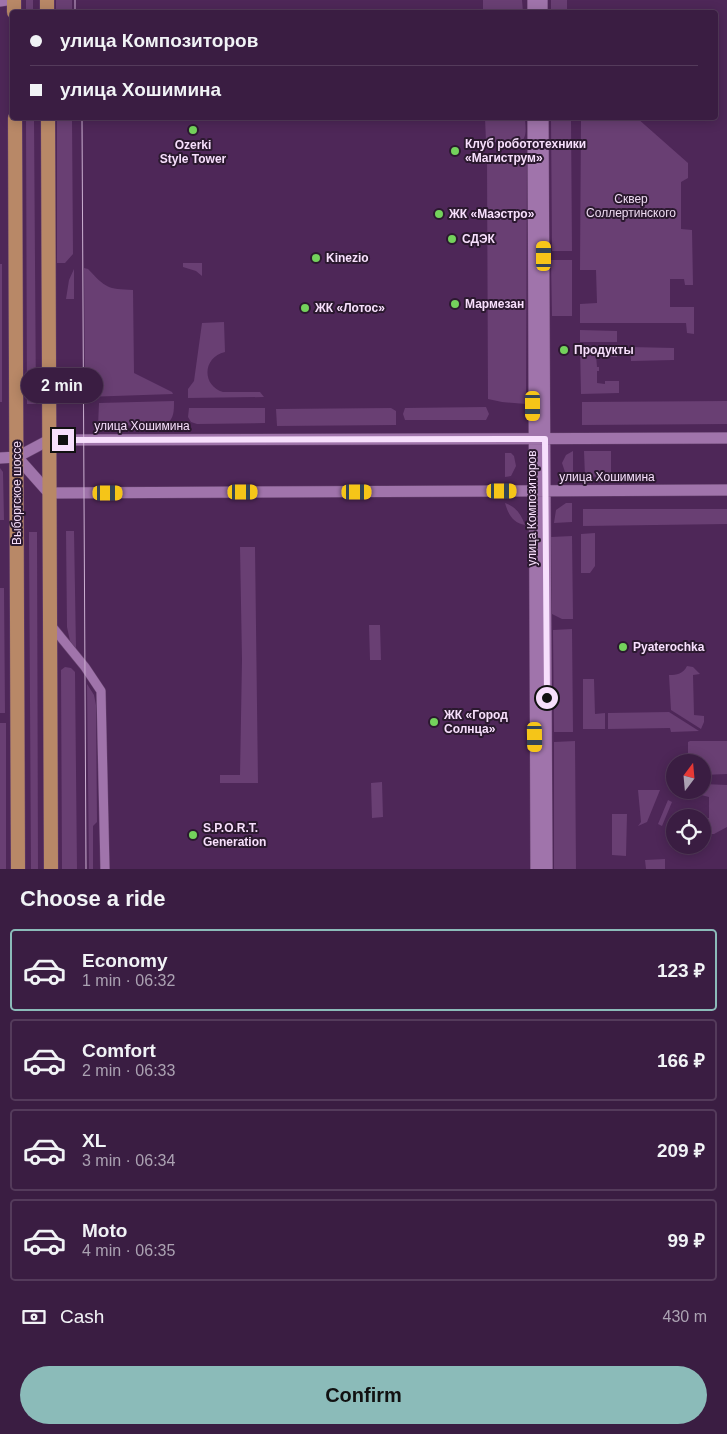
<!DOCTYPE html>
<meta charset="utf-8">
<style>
body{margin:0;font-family:Helvetica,sans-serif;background:#412649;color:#f1f3f6;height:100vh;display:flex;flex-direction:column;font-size:19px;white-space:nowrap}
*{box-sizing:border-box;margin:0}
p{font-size:16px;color:#aba2b2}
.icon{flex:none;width:28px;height:28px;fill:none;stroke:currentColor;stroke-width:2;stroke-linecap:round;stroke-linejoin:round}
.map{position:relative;height:869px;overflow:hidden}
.drawer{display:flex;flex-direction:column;background:#3a1d42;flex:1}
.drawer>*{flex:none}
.guide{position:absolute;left:10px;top:10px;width:708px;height:110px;border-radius:5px;box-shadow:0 2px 12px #0003,0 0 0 1px #543b5b;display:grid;align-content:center;height:110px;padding:0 20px;background:#3a1d42}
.needle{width:32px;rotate:16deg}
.controls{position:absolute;left:666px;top:754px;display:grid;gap:10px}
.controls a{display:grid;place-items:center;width:45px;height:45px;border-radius:50%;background:#3a1d42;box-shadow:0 2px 12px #0003,0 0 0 1px #543b5b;font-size:25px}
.end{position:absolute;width:22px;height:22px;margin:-11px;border:6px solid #f7dffc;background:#111;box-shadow:0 0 0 2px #111}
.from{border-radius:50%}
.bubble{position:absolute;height:35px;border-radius:18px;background:#3a1d42;box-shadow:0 2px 12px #0003,0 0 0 1px #543b5b;font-size:16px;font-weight:700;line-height:35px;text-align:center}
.car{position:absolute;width:15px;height:30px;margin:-15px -8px;border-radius:6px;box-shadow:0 0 4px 1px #0007;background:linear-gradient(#f5c518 24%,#345 0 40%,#f5c518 0 76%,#345 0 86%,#f5c518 0)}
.guide b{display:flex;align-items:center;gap:18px;height:48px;font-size:19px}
.guide b+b{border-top:1px solid #543b5b}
.guide i{width:12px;height:12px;background:#f1f3f6}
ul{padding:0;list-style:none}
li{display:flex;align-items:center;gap:15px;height:82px;margin:0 10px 8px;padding:0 10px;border:2px solid #543b5b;border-radius:5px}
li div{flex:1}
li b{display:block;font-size:19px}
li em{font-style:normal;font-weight:700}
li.current{border-color:#8bbbb9}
li>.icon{width:45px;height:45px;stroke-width:1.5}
h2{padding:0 20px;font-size:22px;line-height:60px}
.pay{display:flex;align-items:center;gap:12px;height:55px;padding:0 20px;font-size:19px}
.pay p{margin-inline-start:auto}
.action{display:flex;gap:10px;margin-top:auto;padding:10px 20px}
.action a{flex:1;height:58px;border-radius:30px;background:#8bbbb9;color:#111;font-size:20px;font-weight:700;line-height:58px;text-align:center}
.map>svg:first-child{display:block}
.green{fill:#693f73}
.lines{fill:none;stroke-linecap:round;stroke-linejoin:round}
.minor-casing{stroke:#66436e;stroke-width:10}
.tertiary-casing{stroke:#66436e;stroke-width:12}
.primary-casing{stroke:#66436e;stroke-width:15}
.minor{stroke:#a074ab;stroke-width:9}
.tertiary{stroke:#a074ab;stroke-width:11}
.primary{stroke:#b88867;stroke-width:14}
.tram{stroke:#ccb0d2;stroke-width:1}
.route{stroke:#f7dffc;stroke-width:6}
.poi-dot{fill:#74d25c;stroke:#2b192f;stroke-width:2}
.labels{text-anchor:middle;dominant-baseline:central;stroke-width:4;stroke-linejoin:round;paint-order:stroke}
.poi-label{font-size:12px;font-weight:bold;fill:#f7dffc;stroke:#2b192f;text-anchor:start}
.park-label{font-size:12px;fill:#eddbf1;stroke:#2b192f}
.street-label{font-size:12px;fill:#f7dffc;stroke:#2b192f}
</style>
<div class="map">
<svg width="727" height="869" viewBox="0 0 727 869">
<rect width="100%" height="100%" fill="#4e2758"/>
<!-- green -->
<path class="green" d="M26 0H33V12H26Z
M56 0H72V12H56Z
M483 0H522L523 12H483Z
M551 0H567V10L551 11Z
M26 118H34L36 404H27Z
M57 118H72L73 254 65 263H57Z
M485 118H525C525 123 527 132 524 138 521 145 494 142 486 142Z
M551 118H571L572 251H552Z
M581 118H637L688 163V178L681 182V229L692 230 693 285H685L684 279H670V307H694V334L687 333 686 323H580V304L597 303 596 270H580Z
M527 156 526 404 502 402 488 399 487 159Z
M551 260H572V316H552Z
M183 263H202V276L196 271 183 267Z
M0 264H2V402H0Z
M84 268 88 269C106 288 107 289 133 290L134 373 172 392 173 394 85 397Z
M74 269V299H66L69 280Z
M224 322 225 352C203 357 201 385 223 392H260L264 397 188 398V389L194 381 202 323Z
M580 330 617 331V342H580Z
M580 346 617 347V357L596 355 597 367H599V371H597V383L605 384V381H619V393L581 394Z
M630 347 674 348V360L631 361Z
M174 401C174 412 174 418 166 425L98 426 99 403Z
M727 401V424L582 425V402Z
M486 407 489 414 486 420H405L403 414 405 408Z
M189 408H265V423L197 424 191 422 188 417Z
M391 408 396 411V425L277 426 276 409Z
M573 451V477L565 472 562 463 566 455Z
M584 451H611V476L585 477Z
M505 453H511L514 456 516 466 511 476 505 477Z
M0 468 3 472 4 520H0Z
M505 503C516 507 521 514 525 525 513 523 508 514 505 503Z
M566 503H572V522L554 523 556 510Z
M583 509H727V524L583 526Z
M66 531H74L76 649 70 641 67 627Z
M29 532H37L38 869H31Z
M595 533V566L590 573H581V534Z
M572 536 573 619H562L552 614 551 537Z
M240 547H255L258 783H220V775H240L242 660Z
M0 588H4L5 713H0Z
M369 625H380L381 660H370Z
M572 629 573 732H554L553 630Z
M687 666 693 667 700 674 693 675 694 715 704 716V722L701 729 671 710 669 675C677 675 683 674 687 666Z
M65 667 71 668 75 672 77 869H62L61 670Z
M583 679H594L595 714 605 713V729H583Z
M87 684 94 695 96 705 97 822 93 826V869H89Z
M669 712 699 731 671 732 670 728 608 729V713Z
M0 723H6V869H0Z
M575 741 576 869H554V742Z
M690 741H727V774L703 775 702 762H688V742Z
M382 782 383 817 372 818 371 783Z
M704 784 727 785V827L714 834H703V819L709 818V797L697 794V790H702L703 785Z
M660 790 647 822 638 826 641 822 638 790Z
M668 800 672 802 662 826 658 824Z
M612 814H627L626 856 612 855Z
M665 859V869H646L645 860Z"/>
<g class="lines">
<!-- minor casing -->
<g class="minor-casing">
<path id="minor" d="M0 2 14 0
M50 624 85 667 101 691 105 869"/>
</g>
<!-- tertiary casing -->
<g class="tertiary-casing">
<path id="tertiary" d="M542 0V12
M533 12V0
M533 118 536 869
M543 118 547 869
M17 457 49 493 727 490
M0 458 17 457 49 440 727 438"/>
</g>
<!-- primary casing -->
<g class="primary-casing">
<path id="primary" d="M14 0V12
M47 0V12
M15 118 18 869
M48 118 51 869"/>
</g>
<!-- minor -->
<use href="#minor" class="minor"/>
<!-- tertiary -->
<use href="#tertiary" class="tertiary"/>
<!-- primary -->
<use href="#primary" class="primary"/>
<!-- tram -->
<path class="tram" d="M75 0V12
M82 118 86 869"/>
</g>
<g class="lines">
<!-- route -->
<path class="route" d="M63 440 545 439 547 698"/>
</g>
<!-- markers -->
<g class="poi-dot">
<circle cx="193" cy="130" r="5"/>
<circle cx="455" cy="151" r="5"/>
<circle cx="439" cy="214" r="5"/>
<circle cx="452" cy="239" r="5"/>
<circle cx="316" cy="258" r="5"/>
<circle cx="455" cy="304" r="5"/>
<circle cx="305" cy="308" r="5"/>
<circle cx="564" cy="350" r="5"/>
<circle cx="623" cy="647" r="5"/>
<circle cx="434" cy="722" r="5"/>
<circle cx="193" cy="835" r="5"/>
</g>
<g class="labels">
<!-- poi labels -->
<g class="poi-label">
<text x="465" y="144">Клуб робототехники<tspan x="465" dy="14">«Магиструм»</tspan></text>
<text x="193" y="145" text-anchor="middle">Ozerki<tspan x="193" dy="14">Style Tower</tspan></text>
<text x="449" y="214">ЖК «Маэстро»</text>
<text x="462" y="239">СДЭК</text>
<text x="326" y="258">Kinezio</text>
<text x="465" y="304">Мармезан</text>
<text x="315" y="308">ЖК «Лотос»</text>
<text x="574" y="350">Продукты</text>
<text x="633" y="647">Pyaterochka</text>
<text x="444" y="715">ЖК «Город<tspan x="444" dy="14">Солнца»</tspan></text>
<text x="203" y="828">S.P.O.R.T.<tspan x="203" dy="14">Generation</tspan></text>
</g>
<!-- park labels -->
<g class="park-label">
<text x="631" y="199">Сквер<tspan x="631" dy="14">Соллертинского</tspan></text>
</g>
<!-- street labels -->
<g class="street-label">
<text x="142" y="426">улица Хошимина</text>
<text x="607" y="477">улица Хошимина</text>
<text transform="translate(17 493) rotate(-90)">Выборгское шоссе</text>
<text transform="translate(532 508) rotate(-90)">улица Композиторов</text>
</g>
</g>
</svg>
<div class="controls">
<a><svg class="needle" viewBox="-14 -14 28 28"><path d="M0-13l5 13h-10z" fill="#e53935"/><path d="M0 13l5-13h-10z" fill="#aba2b2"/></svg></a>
<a><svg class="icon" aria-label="locate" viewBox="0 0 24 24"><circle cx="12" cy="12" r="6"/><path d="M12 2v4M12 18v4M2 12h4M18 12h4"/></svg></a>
</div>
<i class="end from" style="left:547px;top:698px"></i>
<i class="end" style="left:63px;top:440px"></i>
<div class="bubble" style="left:21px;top:368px;width:82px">2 min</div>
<i class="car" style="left:544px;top:256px;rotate:0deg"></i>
<i class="car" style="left:533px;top:406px;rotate:180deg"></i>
<i class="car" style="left:502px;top:491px;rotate:90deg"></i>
<i class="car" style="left:243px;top:492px;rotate:90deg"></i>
<i class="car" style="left:357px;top:492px;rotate:90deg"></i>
<i class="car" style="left:108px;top:493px;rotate:90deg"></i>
<i class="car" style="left:535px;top:737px;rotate:179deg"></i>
<div class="guide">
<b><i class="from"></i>улица Композиторов</b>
<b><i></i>улица Хошимина</b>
</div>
</div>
<section class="drawer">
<h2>Choose a ride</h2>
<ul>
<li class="current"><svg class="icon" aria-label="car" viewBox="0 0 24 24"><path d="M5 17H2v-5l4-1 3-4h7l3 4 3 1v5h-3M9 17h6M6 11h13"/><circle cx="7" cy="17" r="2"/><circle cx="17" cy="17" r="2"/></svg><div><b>Economy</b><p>1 min · 06:32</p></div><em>123 ₽</em></li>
<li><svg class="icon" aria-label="car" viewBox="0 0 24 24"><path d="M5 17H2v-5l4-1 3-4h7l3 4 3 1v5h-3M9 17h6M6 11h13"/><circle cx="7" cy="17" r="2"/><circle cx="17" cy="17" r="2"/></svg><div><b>Comfort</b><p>2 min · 06:33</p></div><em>166 ₽</em></li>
<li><svg class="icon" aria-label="car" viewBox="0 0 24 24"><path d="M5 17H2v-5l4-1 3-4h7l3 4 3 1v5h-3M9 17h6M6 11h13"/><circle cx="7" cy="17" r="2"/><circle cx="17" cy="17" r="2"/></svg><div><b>XL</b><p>3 min · 06:34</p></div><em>209 ₽</em></li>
<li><svg class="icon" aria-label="car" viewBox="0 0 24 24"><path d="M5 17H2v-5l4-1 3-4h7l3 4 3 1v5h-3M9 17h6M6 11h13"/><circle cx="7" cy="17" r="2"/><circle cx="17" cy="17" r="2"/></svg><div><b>Moto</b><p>4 min · 06:35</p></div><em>99 ₽</em></li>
</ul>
<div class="pay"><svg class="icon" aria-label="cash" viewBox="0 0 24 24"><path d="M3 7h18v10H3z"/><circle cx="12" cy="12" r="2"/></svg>Cash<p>430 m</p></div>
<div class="action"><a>Confirm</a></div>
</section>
